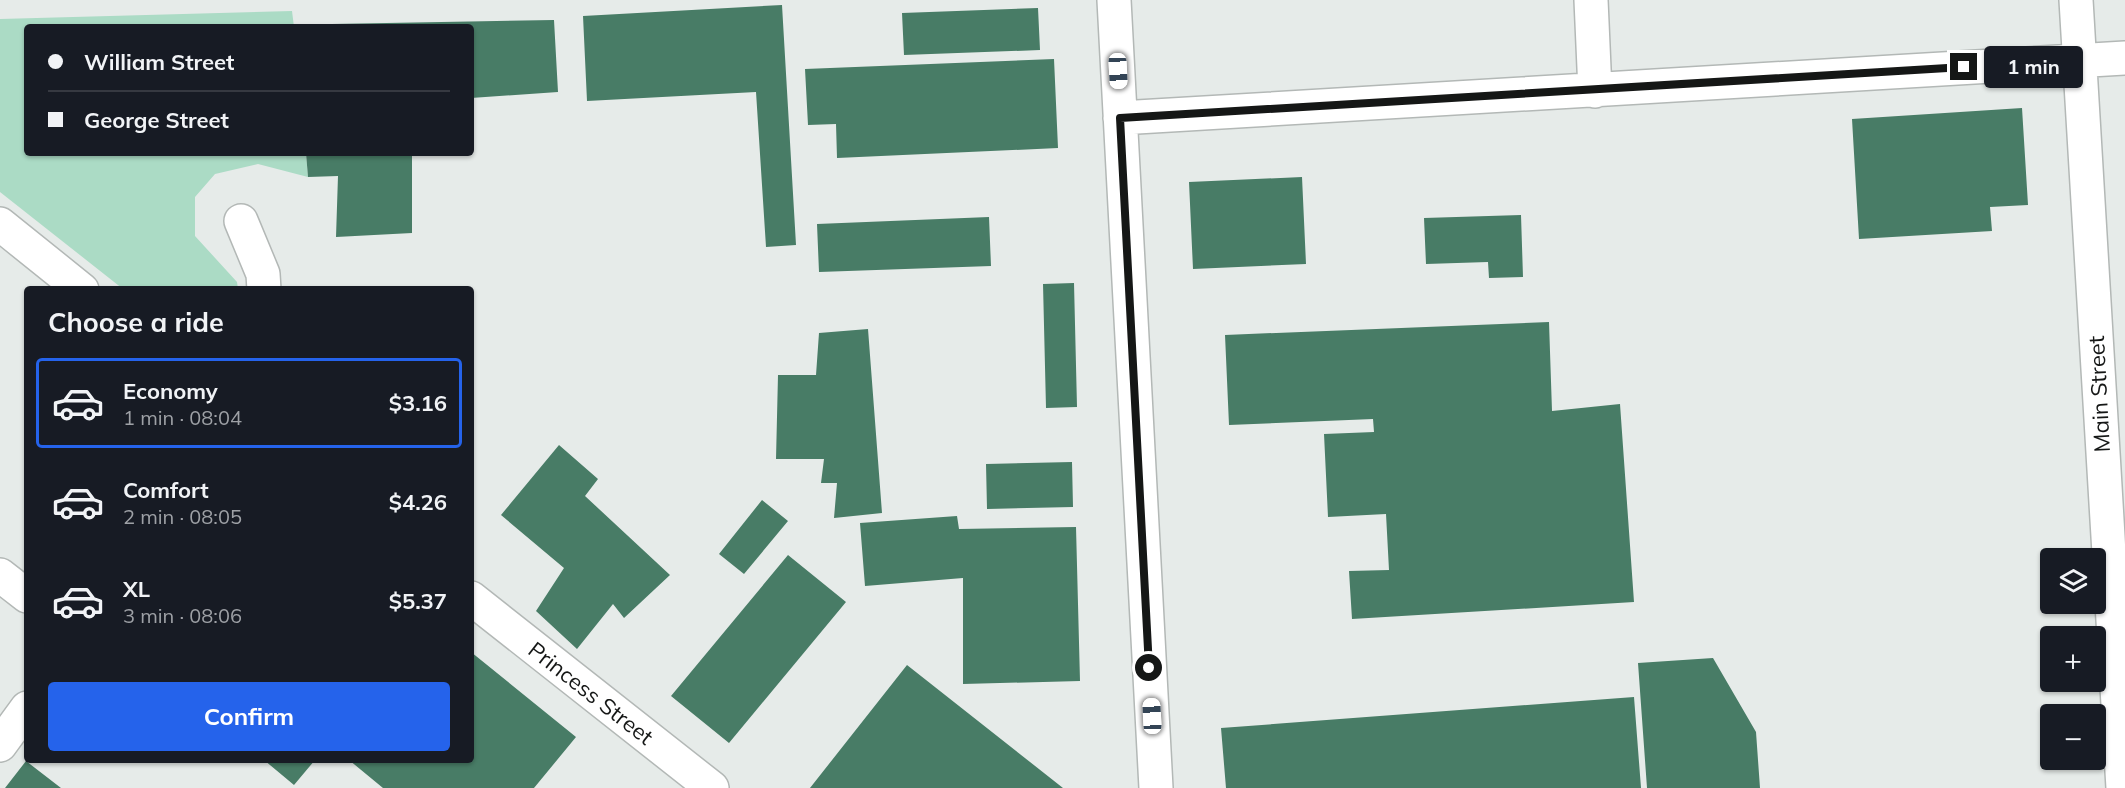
<!DOCTYPE html>
<meta charset="utf-8">
<style>
body{margin:0;font-family:Mulish,sans-serif;background:#20242c;color:#f1f3f6;height:100vh;display:flex;flex-direction:column;font-size:22px;white-space:nowrap}
*{box-sizing:border-box;margin:0}
p{font-size:20px;color:#9ea1a6}
.icon{flex:none;width:33px;height:33px;fill:none;stroke:currentColor;stroke-width:2;stroke-linecap:round;stroke-linejoin:round}
.map{position:relative;flex:1;overflow:hidden}
.side{position:absolute;left:24px;top:286px;width:450px;height:477px;display:flex;flex-direction:column;background:#171b24;border-radius:6px;box-shadow:0 2px 4px #0004}
.side>*{flex:none}
.banner{position:absolute;left:24px;top:24px;width:450px;height:132px;border-radius:6px;box-shadow:0 2px 4px #0004;display:grid;align-content:center;height:132px;padding:0 24px;background:#171b24}
.buttons{position:absolute;left:2040px;top:548px;display:grid;gap:12px}
.buttons a{display:grid;place-items:center;width:66px;height:66px;border-radius:6px;background:#171b24;box-shadow:0 2px 4px #0004;font-size:30px}
.end{position:absolute;width:27px;height:27px;margin:-14px;border:8px solid #151716;background:#fff;box-shadow:0 0 0 3px #fff}
.from{border-radius:50%}
.bubble{position:absolute;height:42px;border-radius:6px;background:#171b24;box-shadow:0 2px 4px #0004;font-size:20px;font-weight:700;line-height:42px;text-align:center}
.car{position:absolute;width:18px;height:36px;margin:-18px -9px;border-radius:8px;box-shadow:0 0 4px 2px #0007;background:linear-gradient(#fff 24%,#345 0 40%,#fff 0 76%,#345 0 86%,#fff 0)}
.banner b{display:flex;align-items:center;gap:21px;height:57px;font-size:22px}
.banner b+b{border-top:2px solid #363941}
.banner i{width:15px;height:15px;background:#f1f3f6}
ul{padding:0;list-style:none}
li{display:flex;align-items:center;gap:18px;height:90px;margin:0 12px 9px;padding:0 12px;border:3px solid transparent;border-radius:6px}
li div{flex:1}
li b{display:block;font-size:22px}
li em{font-style:normal;font-weight:700}
li.active{border-color:#2563eb}
li>.icon{width:54px;height:54px;stroke-width:1.5}
h2{padding:0 24px;font-size:27px;line-height:72px}
.primary-button{display:flex;gap:12px;margin-top:auto;padding:12px 24px}
.primary-button a{flex:1;height:69px;border-radius:6px;background:#2563eb;color:#fff;font-size:24px;font-weight:700;line-height:69px;text-align:center}
.map>svg:first-child{display:block}
.green{fill:#abdbc5}
.building{fill:#487c66}
.lines{fill:none;stroke-linecap:round;stroke-linejoin:round}
.minor-casing{stroke:#b3b8b6;stroke-width:36}
.minor{stroke:#fff;stroke-width:33}
.route{stroke:#151716;stroke-width:8}
.labels{text-anchor:middle;dominant-baseline:central;stroke-width:4.5;stroke-linejoin:round;paint-order:stroke}
.street-label{font-size:22px;fill:#151716;stroke:#fff}
</style>
<div class="map">
<svg width="2125" height="788" viewBox="0 0 2125 788">
<rect width="100%" height="100%" fill="#e6ebe9"/>
<!-- green -->
<path class="green" d="M292 11 294 27H27V153H306L308 177 258 164 215 174 195 197V236L237 282 238 289H123L0 192V19Z"/>
<!-- building -->
<path class="building" d="M782 5 796 245 766 247 756 92 587 101 583 16Z
M1038 8 1040 50 904 55 902 13Z
M554 20 558 92 471 98V27H331L332 24Z
M1054 59 1058 148 837 158 836 124 808 125 805 69Z
M2022 108 2028 205 1990 207 1992 231 1859 239 1852 119Z
M306 153H412V233L336 237 338 176 308 177Z
M1302 177 1306 264 1193 269 1189 182Z
M1521 215 1523 277 1489 278 1488 262 1426 264 1424 218Z
M989 217 991 266 819 272 817 224Z
M1074 283 1077 407 1046 408 1043 284Z
M1549 322 1552 411 1620 404 1634 602 1352 619 1349 571 1389 570 1386 514 1328 517 1324 434 1374 432 1373 419 1229 425 1225 335Z
M868 329 882 513 834 518 837 483H821L824 459H776L778 375H816L819 333Z
M559 445 598 479 585 496 670 575 624 618 613 604 577 649 536 611 564 568 501 515Z
M1072 462 1073 507 987 509 986 464Z
M762 500 788 521 744 574 719 554Z
M957 516 959 529 1076 527 1080 681 963 684V578L865 586 860 523Z
M788 555 846 602 729 743 671 696Z
M471 652 576 737 534 788H383L349 760H471Z
M1713 658 1756 732 1760 788H1647L1638 663Z
M907 665 1063 788H810Z
M1634 697 1641 788H1226L1221 728Z
M264 760H315L294 785Z
M26 761 61 788H5Z"/>
<g class="lines">
<!-- minor casing -->
<g class="minor-casing">
<path id="minor" d="M1114 0 1156 788
M1591 0 1595 91
M2076 0 2123 788
M1120 118 2125 58
M241 221 263 274 264 290
M0 224 82 290
M0 575 27 596
M471 598 712 788
M0 745 27 708"/>
</g>
<!-- minor -->
<use href="#minor" class="minor"/>
</g>
<g class="lines">
<!-- route -->
<path class="route" d="M1149 668 1120 118 1964 67"/>
</g>
<g class="labels">
<!-- street labels -->
<g class="street-label">
<text transform="translate(2099 394) rotate(-93)">Main Street</text>
<text transform="translate(591 693) rotate(38)">Princess Street</text>
</g>
</g>
</svg>
<div class="buttons">
<a><svg class="icon" aria-label="layers" viewBox="0 0 24 24"><path d="M12 4l9 5-9 5-9-5zM3 14l9 5 9-5"/></svg></a>
<a>+</a>
<a>−</a>
</div>
<i class="end from" style="left:1149px;top:668px"></i>
<i class="end" style="left:1964px;top:67px"></i>
<div class="bubble" style="left:1984px;top:46px;width:99px">1 min</div>
<i class="car" style="left:1118px;top:71px;rotate:177deg"></i>
<i class="car" style="left:1152px;top:716px;rotate:357deg"></i>
<div class="banner">
<b><i class="from"></i>William Street</b>
<b><i></i>George Street</b>
</div>
<section class="side">
<h2>Choose a ride</h2>
<ul>
<li class="active"><svg class="icon" aria-label="car" viewBox="0 0 24 24"><path d="M5 17H2v-5l4-1 3-4h7l3 4 3 1v5h-3M9 17h6M6 11h13"/><circle cx="7" cy="17" r="2"/><circle cx="17" cy="17" r="2"/></svg><div><b>Economy</b><p>1 min · 08:04</p></div><em>$3.16</em></li>
<li><svg class="icon" aria-label="car" viewBox="0 0 24 24"><path d="M5 17H2v-5l4-1 3-4h7l3 4 3 1v5h-3M9 17h6M6 11h13"/><circle cx="7" cy="17" r="2"/><circle cx="17" cy="17" r="2"/></svg><div><b>Comfort</b><p>2 min · 08:05</p></div><em>$4.26</em></li>
<li><svg class="icon" aria-label="car" viewBox="0 0 24 24"><path d="M5 17H2v-5l4-1 3-4h7l3 4 3 1v5h-3M9 17h6M6 11h13"/><circle cx="7" cy="17" r="2"/><circle cx="17" cy="17" r="2"/></svg><div><b>XL</b><p>3 min · 08:06</p></div><em>$5.37</em></li>
</ul>
<div class="primary-button"><a>Confirm</a></div>
</section>
</div>
